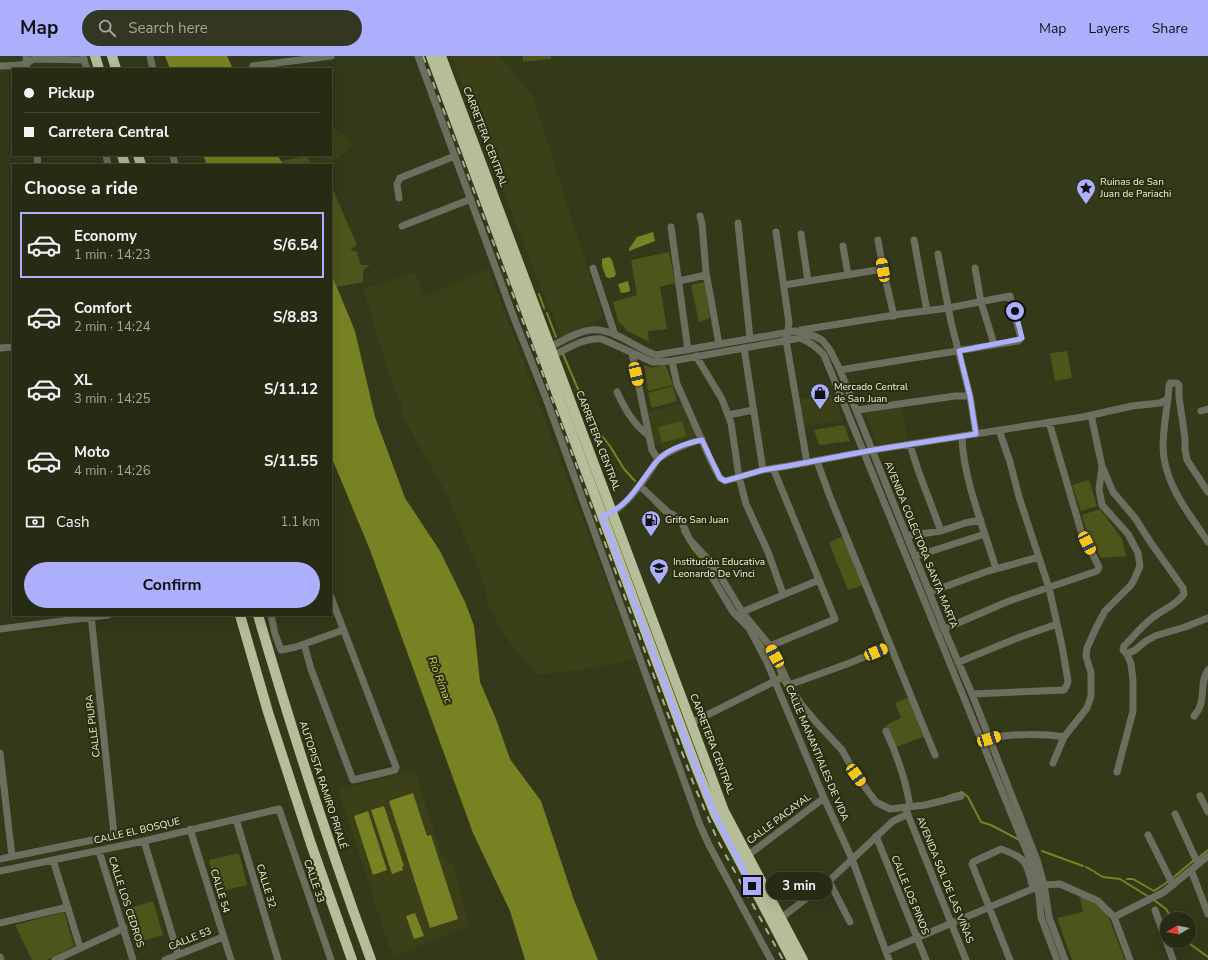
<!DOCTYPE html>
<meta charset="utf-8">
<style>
body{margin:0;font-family:"Nunito Sans",sans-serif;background:#333722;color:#f1f3f6;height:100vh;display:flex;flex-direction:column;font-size:15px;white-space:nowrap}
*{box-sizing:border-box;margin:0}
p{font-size:13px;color:#a4a7a0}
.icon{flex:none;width:22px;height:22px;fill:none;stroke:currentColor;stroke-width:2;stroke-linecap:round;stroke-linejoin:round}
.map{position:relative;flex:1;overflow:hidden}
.side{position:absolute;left:12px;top:108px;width:320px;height:452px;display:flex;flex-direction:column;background:#272b14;border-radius:0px;box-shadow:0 4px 16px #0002,0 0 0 1px #434734}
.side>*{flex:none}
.guide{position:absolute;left:12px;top:12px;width:320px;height:88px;border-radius:0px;box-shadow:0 4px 16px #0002,0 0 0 1px #434734;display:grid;align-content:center;height:88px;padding:0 12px;background:#272b14}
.needle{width:26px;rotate:260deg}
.buttons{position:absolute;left:1160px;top:856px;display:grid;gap:8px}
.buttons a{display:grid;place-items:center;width:36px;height:36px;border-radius:50%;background:#272b14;box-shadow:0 4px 16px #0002,0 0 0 1px #434734;font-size:20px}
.end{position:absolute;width:18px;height:18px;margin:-9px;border:5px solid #acaffb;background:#111;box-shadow:0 0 0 2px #111}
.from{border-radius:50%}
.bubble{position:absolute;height:28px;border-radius:14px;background:#272b14;box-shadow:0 4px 16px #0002,0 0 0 1px #434734;font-size:13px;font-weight:700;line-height:28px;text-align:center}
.car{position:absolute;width:12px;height:24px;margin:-12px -6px;border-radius:5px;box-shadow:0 0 3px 1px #0007;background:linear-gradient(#f5c518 24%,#345 0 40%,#f5c518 0 76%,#345 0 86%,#f5c518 0)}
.guide b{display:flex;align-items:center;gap:14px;height:38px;font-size:15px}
.guide b+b{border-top:1px solid #434734}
.guide i{width:10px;height:10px;background:#f1f3f6}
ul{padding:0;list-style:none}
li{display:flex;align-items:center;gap:12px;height:66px;margin:0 8px 6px;padding:0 4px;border:2px solid transparent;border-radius:0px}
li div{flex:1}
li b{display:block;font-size:15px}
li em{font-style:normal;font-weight:700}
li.selected{border-color:#acaffb}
li>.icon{width:36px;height:36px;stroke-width:1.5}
h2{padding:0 12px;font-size:18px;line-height:48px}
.pay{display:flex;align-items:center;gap:10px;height:44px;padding:0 12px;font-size:15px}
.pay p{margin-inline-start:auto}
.action{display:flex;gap:8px;margin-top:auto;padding:8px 12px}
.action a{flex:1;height:46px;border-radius:24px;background:#acaffb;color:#111;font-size:16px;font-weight:700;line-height:46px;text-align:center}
header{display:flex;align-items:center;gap:24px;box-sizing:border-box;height:56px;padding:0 20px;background:#acaffb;color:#111}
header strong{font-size:19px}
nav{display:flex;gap:22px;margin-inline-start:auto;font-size:14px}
.search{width:280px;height:36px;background:#333722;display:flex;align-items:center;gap:10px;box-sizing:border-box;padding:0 14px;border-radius:22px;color:#a4a7a0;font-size:15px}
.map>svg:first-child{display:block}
.built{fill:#3b4019}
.green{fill:#4d551a}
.water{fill:#778223}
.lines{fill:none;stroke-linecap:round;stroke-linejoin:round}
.stream{stroke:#778223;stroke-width:2}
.minor{stroke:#6c6f60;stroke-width:7}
.highway{stroke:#b6bd99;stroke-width:10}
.rail{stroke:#a8ad95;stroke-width:2;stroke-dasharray:7 7;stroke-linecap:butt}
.route{stroke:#acaffb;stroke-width:5}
.labels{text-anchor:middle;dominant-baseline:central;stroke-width:4;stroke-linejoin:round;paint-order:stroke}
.street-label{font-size:10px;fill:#f0f4e1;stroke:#2a2e0f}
.poi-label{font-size:10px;fill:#f0f4e1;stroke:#2a2e0f;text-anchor:start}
.water-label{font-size:11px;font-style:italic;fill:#bfcf55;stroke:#2a2e0f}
</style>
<header>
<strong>Map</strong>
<div class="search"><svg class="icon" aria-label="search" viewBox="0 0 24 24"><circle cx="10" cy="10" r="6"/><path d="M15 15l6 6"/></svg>Search here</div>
<nav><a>Map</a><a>Layers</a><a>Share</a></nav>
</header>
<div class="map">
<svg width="1208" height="904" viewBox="0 0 1208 904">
<rect width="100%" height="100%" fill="#34391a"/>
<!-- built -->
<path class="built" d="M451 0H500L533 41 603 260 562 281 539 227Z
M331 69 355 88 329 109H312L305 99H331Z
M488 213 634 599 635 603 591 612 537 619 504 579 489 551 484 527 447 439 400 355 403 352 388 316 363 232 415 217 425 240Z
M833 338 843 364 804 370 800 343Z
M683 347 697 379 663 394 661 390 659 388 654 389 647 357Z
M901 350 908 383 877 389 865 357Z
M415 714 443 803 453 808 469 870 395 900 393 892 390 893 338 734Z"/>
<!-- green -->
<path class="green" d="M523 0H551V3L523 6Z
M306 100 312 109H284L281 105Z
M331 129 357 189 350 194 357 196 361 209H370L363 215V226L337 231 331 217Z
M669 196 675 227 660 231 667 273 648 275 649 286 628 275 618 265 613 246 637 239 631 204Z
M705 226 710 262 699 266 691 229Z
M1067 295 1072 322 1055 325 1050 297Z
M665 308 673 329 648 335 644 309 652 312Z
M673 330 677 345 652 352 648 337Z
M682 365 686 380 662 387 658 371Z
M844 369 850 385 819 389 814 374Z
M1089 424 1097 450 1081 455 1072 429Z
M1100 453 1122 483 1126 500 1101 502 1087 477 1082 459Z
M843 480 863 529 848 534 829 487Z
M909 641 925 680 896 691 886 669 901 662 895 647Z
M239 797 247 829 217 836 209 804Z
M1087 839 1100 848 1109 862 1125 904H1072L1057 862 1083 856 1080 841Z
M153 845 163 879 136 887 126 853Z
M64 856 74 890 47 904H32L15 869Z"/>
<!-- water -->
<path class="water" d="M165 0H227L233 13H170Z
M203 99H277L284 109H207Z
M653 176 655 185 629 195V193L637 181Z
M609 201 612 204 616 218 614 221 609 222 606 221 602 210V203Z
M331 217 355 275 375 361 405 442 440 495 465 546 474 570 480 626 496 663 510 703 541 745 574 844 598 904H525L510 855 473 777 370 494 331 400Z
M628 225 630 233 629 236 621 237 618 228Z
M413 737 427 780 431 779 458 863 430 872 389 745Z
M384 750 404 810H402L403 814 392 818 371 754Z
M368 755 387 814 373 819 354 760Z
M415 857 424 880 414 883 406 860Z"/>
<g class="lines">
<!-- stream -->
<path class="stream" d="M539 238 544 252
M547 257 556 281
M563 298 589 359 598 375 610 390 624 413 635 425
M653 446 664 457
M682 475 692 492 707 509
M759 584 776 609 782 625 792 640
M948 740 962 736 968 741 981 766 991 769 1019 784
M1042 795 1083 810
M1198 802 1208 794
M1086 811 1095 816
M1096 817 1103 821 1120 823 1149 841
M1174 821 1194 804
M1127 823H1133L1154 835 1169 825
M1154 844 1166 853 1172 863
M1189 882 1190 888 1208 901"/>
<!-- minor -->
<path class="minor" d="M26 0 27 13
M83 0 87 13
M150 0 153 13
M418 0 514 262 547 345 700 769 709 789 771 904
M34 3 84 4
M0 10C12 9 28 11 36 0
M253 10 331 0
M37 99 38 109
M106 99 108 109
M173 99 175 109
M399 142 397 128 400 122 455 100
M700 160 702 168 706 216 719 288
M738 167 750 282
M402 170 471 143
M671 171 688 294
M776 176 789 267 786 284 807 407
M801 178 808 225
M878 184 883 213 894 260
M914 184 927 255
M843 190 848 219
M938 198 951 266 970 340 976 378
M593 212 615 279
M975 212 981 246 994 288
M679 225 706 219
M784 229 883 213
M801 274 901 258 948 252 1010 240 1021 282 1018 285 840 314
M550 291C562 285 576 276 590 274 613 271 635 292 656 299L795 275 814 280 822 284 830 294 840 314 944 573 972 638 1037 804 1044 829 1049 861 1065 904
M0 292 13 291
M744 292 763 414
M553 299C569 292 585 281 602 283L646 303 653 306 672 305 800 282C810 286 817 291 824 299L1033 811 1038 831 1041 861 1057 904
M696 300 722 343 731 367 739 421 746 448 768 496 783 538
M672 305 677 328 711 405 720 422 725 425 763 414 788 410 873 394 1083 361 1132 350 1160 347 1168 343
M617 336C625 353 633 368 649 380
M857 354 955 340H970
M1201 355 1208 353
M728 359 753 354
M1091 359 1102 410 1113 436 1135 462 1151 487 1183 532 1184 538C1176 550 1161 554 1151 563 1141 571 1133 581 1124 590L1123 594 1127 598 1131 608 1133 624V655L1117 716
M962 381C963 423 984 472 996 513
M910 389 918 414 941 475
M658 403C672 393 686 388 702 383
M817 405 830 441 935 699
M640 430 669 457 675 460 682 467 690 484 715 511 742 556 770 590 780 609 789 629 801 648 816 666 842 694 856 719 876 746 890 753 925 749 961 740
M1208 436 1187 404 1185 393V382L1179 341V329L1177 327H1170L1169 330C1168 350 1163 370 1163 391 1164 428 1188 456 1208 486
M608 458C626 452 648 419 658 403L652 394 632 297
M907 480 941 475 965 467 981 464
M916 500 985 478
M712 508 709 516 733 556 749 572 766 604 824 742 852 803 889 904
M930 536 988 515 1039 501
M742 556 819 524
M271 559 275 578 281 594 296 591 343 574
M0 573 108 559
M944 573 1009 545 1097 515 1099 511 1081 475 1049 366
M304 588 311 613 353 724 395 714 396 711 331 541
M770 590 835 563 773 412
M1127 598 1135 594 1146 585 1155 580 1185 571 1208 562
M959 606 1020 581 1057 568
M789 629 847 608 891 590
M972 638 1064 634 1067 629 1068 625 1062 590 1049 532 1019 441 1010 406 999 374
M1194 660C1208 645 1198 628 1208 614
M691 667 779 623
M886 675C897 699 906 724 910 751
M989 683C1009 677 1044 678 1064 681
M0 697 12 800
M1053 707 1064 681 1087 652 1091 640V617L1086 600 1087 592 1096 572 1105 555 1131 529 1134 524 1140 510 1138 497 1128 478 1102 449 1099 433 1102 411
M1200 740 1208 756
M906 754 966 904
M1175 758 1198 808
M236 763 278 904
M190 773 231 904
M1148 779 1173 829
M876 780 926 904
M144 785 178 898
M99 795 133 904
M747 800 824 742
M0 803 112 780 114 778 91 559
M53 804 80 891
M1191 814 1208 858
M0 815 144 785 279 753 331 904
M829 825 850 866
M1044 829 1060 828 1098 845 1114 861 1130 904
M1155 854 1173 904
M1114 861 1164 836 1208 800
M781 862 829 825 893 765 908 758
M0 867 68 851
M886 895 1037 831
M0 901 1 904
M55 904 124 872
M165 904 223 881
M1010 904 972 808 973 806 1001 793C1027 802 1027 807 1033 833"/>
<!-- highway -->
<path class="highway" d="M95 0 99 13
M112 0 116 13
M431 0 696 711 715 758 792 904
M441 0 724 755 803 904
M122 99 125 109
M138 99 141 109
M240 559 268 656 311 788 352 904
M258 559C292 675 329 790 371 904"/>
<!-- rail -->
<path class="rail" d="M423 0 545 324 694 729 718 785 783 904"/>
</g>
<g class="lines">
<!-- route -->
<path class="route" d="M752 830 715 758 696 711 602 460C630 451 640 424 658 404 669 392 687 387 702 384L720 422 725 425 763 414 788 410 873 394 976 378 970 340 959 295 1020 283 1022 282 1015 255"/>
</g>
<!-- icons -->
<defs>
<g id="sight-pin" transform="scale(1)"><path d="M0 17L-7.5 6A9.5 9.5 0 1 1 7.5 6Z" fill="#acaffb" stroke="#2a2e0f"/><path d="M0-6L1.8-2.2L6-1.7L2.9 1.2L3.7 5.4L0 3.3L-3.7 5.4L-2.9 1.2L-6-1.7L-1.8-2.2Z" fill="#111"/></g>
<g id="shop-pin" transform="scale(1)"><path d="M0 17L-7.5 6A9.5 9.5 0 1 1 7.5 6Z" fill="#acaffb" stroke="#2a2e0f"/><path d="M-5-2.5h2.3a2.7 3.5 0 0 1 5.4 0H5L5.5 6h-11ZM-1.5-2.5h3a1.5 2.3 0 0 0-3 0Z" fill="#111"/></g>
<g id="fuel-pin" transform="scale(1)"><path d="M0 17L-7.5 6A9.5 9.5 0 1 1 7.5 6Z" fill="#acaffb" stroke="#2a2e0f"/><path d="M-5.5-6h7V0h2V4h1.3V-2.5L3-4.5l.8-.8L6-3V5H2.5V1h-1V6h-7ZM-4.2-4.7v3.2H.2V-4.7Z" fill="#111"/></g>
<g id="school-pin" transform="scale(1)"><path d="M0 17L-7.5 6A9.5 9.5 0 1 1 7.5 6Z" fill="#acaffb" stroke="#2a2e0f"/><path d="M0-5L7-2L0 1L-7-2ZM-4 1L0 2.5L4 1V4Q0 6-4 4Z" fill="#111"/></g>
</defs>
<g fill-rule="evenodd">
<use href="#sight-pin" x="1086" y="132"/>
<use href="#shop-pin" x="820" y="337"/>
<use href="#fuel-pin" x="651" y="464"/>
<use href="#school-pin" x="659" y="512"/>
</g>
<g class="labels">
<!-- street labels -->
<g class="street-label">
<text transform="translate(485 81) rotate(69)">CARRETERA CENTRAL</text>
<text transform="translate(598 385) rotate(69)">CARRETERA CENTRAL</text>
<text transform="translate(921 489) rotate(68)">AVENIDA COLECTORA SANTA MARTA</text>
<text transform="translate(93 670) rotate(-97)">CALLE PIURA</text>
<text transform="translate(712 688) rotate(69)">CARRETERA CENTRAL</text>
<text transform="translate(817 697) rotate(67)">CALLE MANANTIALES DE VIDA</text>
<text transform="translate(323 729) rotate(72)">AUTOPISTA RAMIRO PRIALÉ</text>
<text transform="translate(779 763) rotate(-37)">CALLE PACAYAL</text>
<text transform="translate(137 775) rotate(-13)">CALLE EL BOSQUE</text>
<text transform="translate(945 824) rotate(68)">AVENIDA SOL DE LAS VIÑAS</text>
<text transform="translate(314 825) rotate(71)">CALLE 33</text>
<text transform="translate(266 830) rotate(73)">CALLE 32</text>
<text transform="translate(220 835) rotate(73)">CALLE 54</text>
<text transform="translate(910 839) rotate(68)">CALLE LOS PINOS</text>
<text transform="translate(126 846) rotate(72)">CALLE LOS CEDROS</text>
<text transform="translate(190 883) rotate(-22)">CALLE 53</text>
</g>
<!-- poi labels -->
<g class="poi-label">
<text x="1100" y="126">Ruinas de San<tspan x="1100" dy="12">Juan de Pariachi</tspan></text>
<text x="834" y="331">Mercado Central<tspan x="834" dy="12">de San Juan</tspan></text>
<text x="665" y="464">Grifo San Juan</text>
<text x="673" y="506">Institución Educativa<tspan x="673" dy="12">Leonardo De Vinci</tspan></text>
</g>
<!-- water labels -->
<g class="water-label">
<text transform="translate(440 624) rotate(69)">Río Rímac</text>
</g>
</g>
</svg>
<div class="buttons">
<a><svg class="needle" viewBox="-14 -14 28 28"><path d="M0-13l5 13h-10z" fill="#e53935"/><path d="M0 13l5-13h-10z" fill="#a4a7a0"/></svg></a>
</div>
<i class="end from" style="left:1015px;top:255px"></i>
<i class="end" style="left:752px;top:830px"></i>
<div class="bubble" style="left:766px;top:816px;width:66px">3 min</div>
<i class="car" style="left:883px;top:214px;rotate:350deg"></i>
<i class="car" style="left:636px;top:318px;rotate:167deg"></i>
<i class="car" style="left:1087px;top:487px;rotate:153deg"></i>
<i class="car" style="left:876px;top:596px;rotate:67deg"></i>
<i class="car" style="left:775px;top:600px;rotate:331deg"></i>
<i class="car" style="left:989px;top:683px;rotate:73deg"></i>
<i class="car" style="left:856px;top:719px;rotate:144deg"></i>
<div class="guide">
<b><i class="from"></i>Pickup</b>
<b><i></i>Carretera Central</b>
</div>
<section class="side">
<h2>Choose a ride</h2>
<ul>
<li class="selected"><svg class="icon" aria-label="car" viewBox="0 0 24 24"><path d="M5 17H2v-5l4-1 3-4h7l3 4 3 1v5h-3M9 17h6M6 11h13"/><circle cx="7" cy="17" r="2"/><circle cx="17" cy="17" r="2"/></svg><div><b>Economy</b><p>1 min · 14:23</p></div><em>S/6.54</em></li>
<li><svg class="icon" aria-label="car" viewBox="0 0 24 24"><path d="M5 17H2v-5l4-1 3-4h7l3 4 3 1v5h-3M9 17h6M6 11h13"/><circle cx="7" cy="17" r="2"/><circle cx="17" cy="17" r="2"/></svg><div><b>Comfort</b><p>2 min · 14:24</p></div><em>S/8.83</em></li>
<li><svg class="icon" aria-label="car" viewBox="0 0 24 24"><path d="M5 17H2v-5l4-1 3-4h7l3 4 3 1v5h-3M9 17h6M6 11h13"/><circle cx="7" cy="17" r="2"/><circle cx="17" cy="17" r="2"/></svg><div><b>XL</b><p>3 min · 14:25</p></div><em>S/11.12</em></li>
<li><svg class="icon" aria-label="car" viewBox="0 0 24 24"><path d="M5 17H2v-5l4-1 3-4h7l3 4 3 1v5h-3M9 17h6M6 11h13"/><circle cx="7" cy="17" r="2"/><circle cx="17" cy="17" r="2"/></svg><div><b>Moto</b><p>4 min · 14:26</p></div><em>S/11.55</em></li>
</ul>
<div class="pay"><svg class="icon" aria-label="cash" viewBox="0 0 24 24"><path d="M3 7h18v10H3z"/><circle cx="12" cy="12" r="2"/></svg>Cash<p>1.1 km</p></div>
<div class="action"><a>Confirm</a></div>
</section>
</div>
